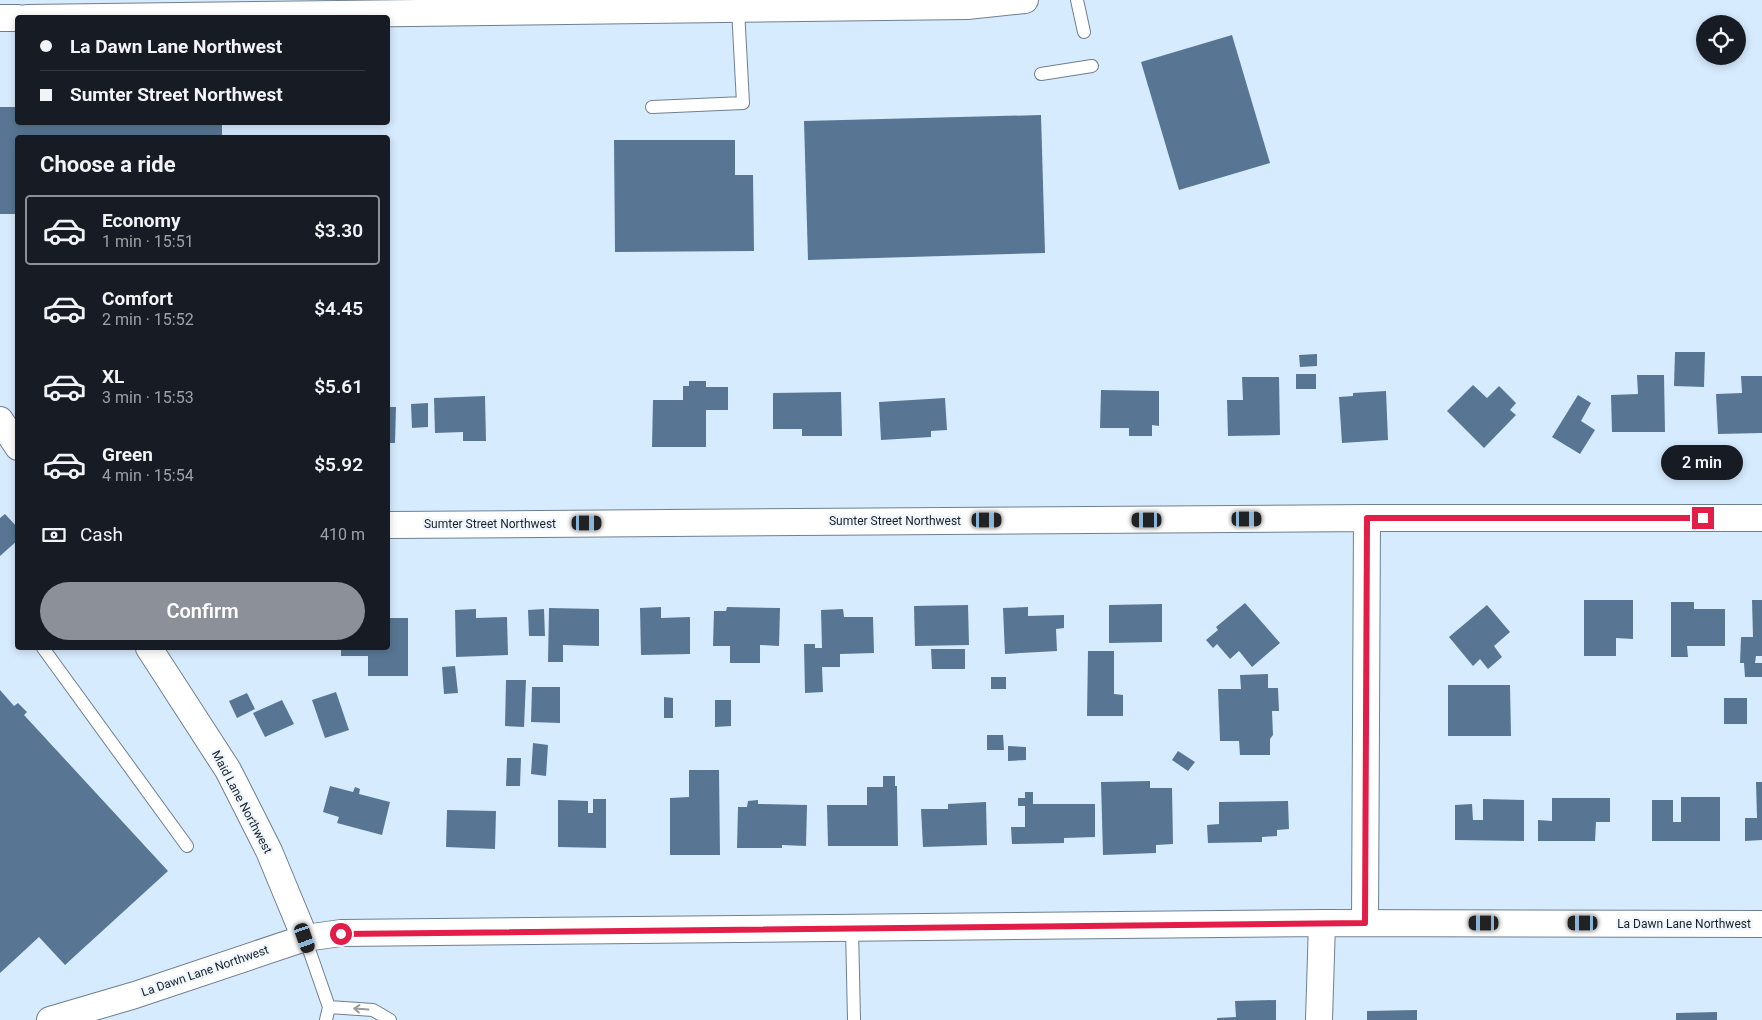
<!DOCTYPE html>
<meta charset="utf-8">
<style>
body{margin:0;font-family:Roboto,sans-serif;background:#20242c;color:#f1f3f6;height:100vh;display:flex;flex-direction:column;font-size:19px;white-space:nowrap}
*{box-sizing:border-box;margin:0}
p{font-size:16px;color:#9ea1a6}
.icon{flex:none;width:28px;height:28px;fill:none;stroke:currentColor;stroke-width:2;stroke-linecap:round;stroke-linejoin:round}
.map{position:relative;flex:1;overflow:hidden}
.details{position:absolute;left:15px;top:135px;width:375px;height:515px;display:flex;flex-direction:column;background:#171b24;border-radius:5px;box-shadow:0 2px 8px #0003}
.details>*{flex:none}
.banner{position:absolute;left:15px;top:15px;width:375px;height:110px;border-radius:5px;box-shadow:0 2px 8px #0003;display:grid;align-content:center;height:110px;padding:0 25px;background:#171b24}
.fabs{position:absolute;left:1696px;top:15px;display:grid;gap:10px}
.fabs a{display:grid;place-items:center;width:50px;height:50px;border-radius:50%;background:#171b24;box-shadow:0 2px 8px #0003;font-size:25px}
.end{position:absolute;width:22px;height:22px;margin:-11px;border:6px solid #e11d48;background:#fff;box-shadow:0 0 0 2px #fff}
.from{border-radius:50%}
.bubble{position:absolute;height:35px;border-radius:18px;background:#171b24;box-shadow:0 2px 8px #0003;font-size:16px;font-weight:600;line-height:35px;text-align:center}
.car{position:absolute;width:15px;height:30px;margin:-15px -8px;border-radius:6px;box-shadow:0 0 4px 1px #0007;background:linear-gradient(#222 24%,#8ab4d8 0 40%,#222 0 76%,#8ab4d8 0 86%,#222 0)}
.banner b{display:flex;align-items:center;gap:18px;height:48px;font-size:19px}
.banner b+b{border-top:1px solid #363941}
.banner i{width:12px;height:12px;background:#f1f3f6}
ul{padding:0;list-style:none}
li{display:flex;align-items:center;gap:15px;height:70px;margin:0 10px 8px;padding:0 15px;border:2px solid transparent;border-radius:5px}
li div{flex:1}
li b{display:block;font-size:19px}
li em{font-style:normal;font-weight:600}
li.active{border-color:#8c9099}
li>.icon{width:45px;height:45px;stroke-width:1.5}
h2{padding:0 25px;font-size:22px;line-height:60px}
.pay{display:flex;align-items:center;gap:12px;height:55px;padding:0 25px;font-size:19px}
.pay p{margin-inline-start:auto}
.action{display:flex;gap:10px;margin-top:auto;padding:10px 25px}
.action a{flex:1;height:58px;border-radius:30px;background:#8c9099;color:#fff;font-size:20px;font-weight:600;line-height:58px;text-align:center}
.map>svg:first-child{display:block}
.building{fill:#587693}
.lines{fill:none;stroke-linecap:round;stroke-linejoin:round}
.service-casing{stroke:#6e7f91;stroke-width:14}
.minor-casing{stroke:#6e7f91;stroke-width:28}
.service{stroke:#fff;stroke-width:12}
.minor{stroke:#fff;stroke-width:26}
.oneway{stroke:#989b9e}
.route{stroke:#e11d48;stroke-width:6}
.labels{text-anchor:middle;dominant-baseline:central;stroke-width:4.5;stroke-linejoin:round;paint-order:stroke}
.street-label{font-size:12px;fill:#192027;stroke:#eff6fe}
</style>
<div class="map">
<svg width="1762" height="1020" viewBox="0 0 1762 1020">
<rect width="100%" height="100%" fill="#d7ebfe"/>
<!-- building -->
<path class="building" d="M1232 35 1270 163 1179 190 1141 62Z
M0 107H18V122H222V138H18V214H0Z
M1041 115 1045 253 808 260 804 121Z
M614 140H735V175H753L754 251 615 252Z
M1675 352H1705L1704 387 1674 386Z
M1317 354V366L1300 367 1299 355Z
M1296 374H1316V389H1296Z
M1637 375H1664L1665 432H1612L1611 395 1638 394Z
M1741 376H1762V433L1718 434 1716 394 1742 393Z
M1242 377H1279L1280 435 1228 436 1227 400H1243Z
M689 381H706V387H728V410H706V447H652L653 400H683V386H689Z
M1473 385 1487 398 1499 386 1516 403 1510 410 1516 415 1484 448 1447 411Z
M1101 390 1159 391V426L1152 425V436H1129V428H1100Z
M1386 391 1388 440 1342 443 1339 397 1353 396V393Z
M841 392 842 436H802V429H773V393Z
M1578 395 1591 403 1581 421 1595 430 1580 454 1552 437Z
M485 396 486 441H463V432L435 433 434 398Z
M945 398 947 430 931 431V437L881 440 879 402Z
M428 403V427L412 428 411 404Z
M388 407H396L395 443H388Z
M5 514 18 528V540L0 556V518Z
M1584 600H1633V639L1616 638V656H1584Z
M1752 600H1762V656H1756L1755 663H1762V677H1745L1744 663H1740L1741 637H1753Z
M1671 602H1694V609H1725V646H1687L1688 657H1671Z
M1245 603 1280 643 1252 667 1239 651 1230 659 1217 644 1213 648 1206 640 1218 630 1216 627Z
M1162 604V642L1109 643V605Z
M968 605 969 645 915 646 914 606Z
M1487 605 1510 632 1494 646 1502 657 1488 669 1480 659 1473 666 1449 637Z
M661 607V618L690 617V654L641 655 640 608Z
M727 607 780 608 779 646 760 645V663H730V646H713L714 611H726Z
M1028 607V616L1064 615V628L1056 629 1057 651 1005 654 1003 608Z
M549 608 599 609V646L563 645V662H548Z
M476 609V618L507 617 508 655 456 657 455 610Z
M544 609 545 636H529L528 610Z
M843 609 844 617H873L874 653 840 654V667H822L823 692 805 693 804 644H815V648H822L821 610Z
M388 618H408V676H368V656H341V648H388Z
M931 649H965V669H932Z
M1088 651H1114V694L1123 695V716H1087Z
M455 666 458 693 444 694 442 667Z
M1268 674V688H1278L1279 711H1272L1273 735 1270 739V755H1240L1239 741H1220L1218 689H1241L1240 675Z
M991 677H1006V689H991Z
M506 680H526L524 727 505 726Z
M1448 685H1510L1511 736H1448Z
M532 687H560V723L531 722Z
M0 690 14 706 18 703 27 712 24 715 168 871 65 965 39 937 0 973Z
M336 692 349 730 325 738 312 700Z
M247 693 255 709 237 718 229 701Z
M664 697 673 698V718H664Z
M1724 698H1747V724H1724Z
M282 700 294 724 265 737 253 713Z
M715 700H731V726L715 727Z
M987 735H1003L1004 750H987Z
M533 743 548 745 546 776 531 774Z
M1008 746 1026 747V760L1008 761Z
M1178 751 1195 762 1188 771 1172 760Z
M507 758H521L520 786H506Z
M689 770H719L720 855H670V798L689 797Z
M883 776H895V786H897L898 846H828L827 805H867V787H883Z
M1150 781V788H1172L1173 844 1156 845V853L1103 855 1101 782Z
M1756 782H1762V840L1745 841V818H1757Z
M330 786 353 792 355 787 360 789 359 794 390 802 382 835 337 823 339 817 323 812Z
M1025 792H1033V804H1095V837L1064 838V843L1012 844 1011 827H1025V806H1018V798H1025Z
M1681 797H1720V841H1652V800H1673V822H1681Z
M1552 798H1610V822H1596L1595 841H1538V820L1552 821Z
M593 799H606V848L558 847V800L588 801V813H593Z
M1483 799 1524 800V841L1455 840V805L1472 804 1473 820H1483Z
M758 800V804L807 805 806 846 782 845V848H737L738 807H747L748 801Z
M1288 801 1289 829 1277 830V836L1262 837V842L1208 843 1207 825 1219 824V802Z
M986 802 987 845 923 847 921 809H948V804Z
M447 810 496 811 495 849 446 847Z
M1276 1000V1020H1217V1018L1236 1017 1235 1001Z
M1417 1010V1020H1367V1011Z
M1717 1012V1020H1676V1013Z"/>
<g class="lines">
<!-- service casing -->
<g class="service-casing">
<path id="service" d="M1077 0 1084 32
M1041 74 1092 66
M652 107 743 103 738 9
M43 648 187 846
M852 928 854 1020
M305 938 329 1007 326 1020
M329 1007 373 1010 390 1020"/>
</g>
<!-- minor casing -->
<g class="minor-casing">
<path id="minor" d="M0 18H18
M27 18 967 6 1025 0
M0 420 18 447
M388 525 1367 518H1762
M149 648 228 770 269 851 305 938
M1365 923 1367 518
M50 1020 135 995 305 938 341 933 1322 923 1762 924
M1319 1020 1322 923"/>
</g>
<!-- service -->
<use href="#service" class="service"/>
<!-- minor -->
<use href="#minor" class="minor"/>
</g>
<!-- one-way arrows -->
<defs><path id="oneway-shaft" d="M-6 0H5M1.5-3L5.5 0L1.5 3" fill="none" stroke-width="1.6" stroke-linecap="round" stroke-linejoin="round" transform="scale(1.25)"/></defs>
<use class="oneway" href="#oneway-shaft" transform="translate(361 1009) rotate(-176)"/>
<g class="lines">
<!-- route -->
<path class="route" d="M341 934 1365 923 1367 518H1703"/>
</g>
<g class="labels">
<!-- street labels -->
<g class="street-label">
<text x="895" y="521">Sumter Street Northwest</text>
<text x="490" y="524">Sumter Street Northwest</text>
<text transform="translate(242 802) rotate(62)">Maid Lane Northwest</text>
<text x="1684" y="924">La Dawn Lane Northwest</text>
<text transform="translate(205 971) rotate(-19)">La Dawn Lane Northwest</text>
</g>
</g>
</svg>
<div class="fabs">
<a><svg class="icon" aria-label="locate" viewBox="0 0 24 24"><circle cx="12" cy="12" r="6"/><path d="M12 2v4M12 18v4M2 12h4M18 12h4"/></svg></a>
</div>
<i class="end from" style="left:341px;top:934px"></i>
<i class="end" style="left:1703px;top:518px"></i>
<div class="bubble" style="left:1661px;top:445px;width:82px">2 min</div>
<i class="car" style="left:1247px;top:519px;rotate:90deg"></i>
<i class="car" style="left:987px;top:520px;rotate:90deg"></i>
<i class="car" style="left:1147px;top:520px;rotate:270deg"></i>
<i class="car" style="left:587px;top:523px;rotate:90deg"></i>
<i class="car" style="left:1484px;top:923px;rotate:270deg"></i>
<i class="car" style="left:1583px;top:923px;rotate:270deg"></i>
<i class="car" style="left:305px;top:938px;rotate:161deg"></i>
<div class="banner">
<b><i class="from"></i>La Dawn Lane Northwest</b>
<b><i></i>Sumter Street Northwest</b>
</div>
<section class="details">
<h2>Choose a ride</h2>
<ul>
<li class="active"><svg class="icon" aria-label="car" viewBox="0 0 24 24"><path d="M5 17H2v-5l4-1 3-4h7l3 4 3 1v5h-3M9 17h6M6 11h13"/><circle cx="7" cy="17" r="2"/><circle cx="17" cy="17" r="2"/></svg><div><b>Economy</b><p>1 min · 15:51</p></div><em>$3.30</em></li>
<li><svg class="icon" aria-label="car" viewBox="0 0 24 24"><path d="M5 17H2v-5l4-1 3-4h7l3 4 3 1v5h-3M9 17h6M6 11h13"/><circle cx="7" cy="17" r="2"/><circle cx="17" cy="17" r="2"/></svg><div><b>Comfort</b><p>2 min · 15:52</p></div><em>$4.45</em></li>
<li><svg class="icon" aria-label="car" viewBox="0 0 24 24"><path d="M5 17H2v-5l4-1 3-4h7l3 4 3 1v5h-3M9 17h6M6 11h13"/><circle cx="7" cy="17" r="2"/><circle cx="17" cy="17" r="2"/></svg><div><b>XL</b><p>3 min · 15:53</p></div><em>$5.61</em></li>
<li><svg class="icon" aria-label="car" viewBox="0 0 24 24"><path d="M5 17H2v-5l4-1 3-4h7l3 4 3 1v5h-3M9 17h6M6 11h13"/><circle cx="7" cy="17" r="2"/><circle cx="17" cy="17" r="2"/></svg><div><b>Green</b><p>4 min · 15:54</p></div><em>$5.92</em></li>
</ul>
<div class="pay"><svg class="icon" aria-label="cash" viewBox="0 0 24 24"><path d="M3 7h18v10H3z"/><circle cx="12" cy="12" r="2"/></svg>Cash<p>410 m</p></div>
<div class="action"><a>Confirm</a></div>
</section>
</div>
